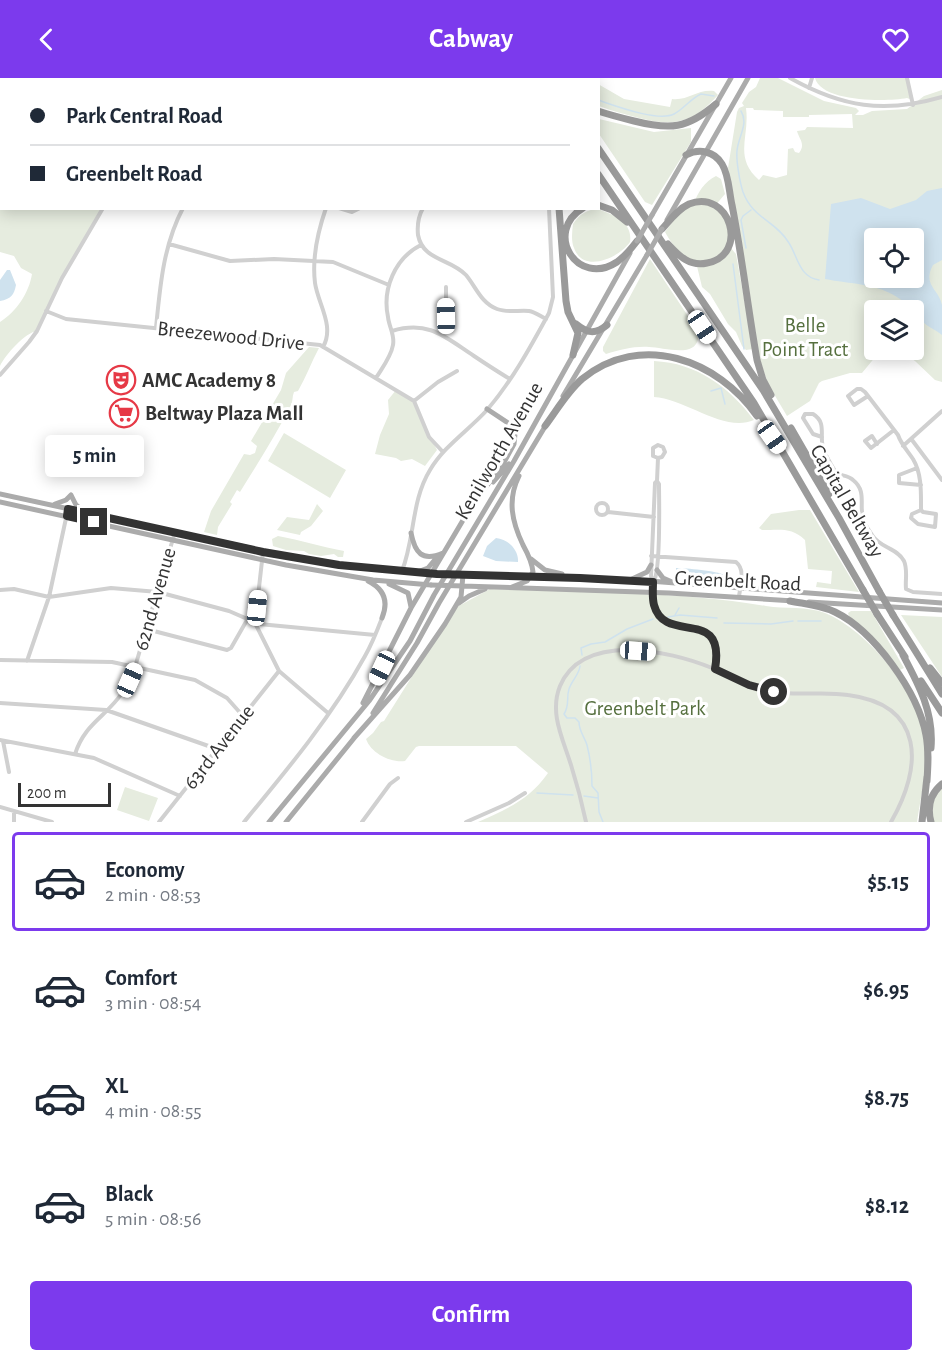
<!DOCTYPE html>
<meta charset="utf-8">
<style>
body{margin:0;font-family:"Alegreya Sans",sans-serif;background:#f2f2f3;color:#1f2937;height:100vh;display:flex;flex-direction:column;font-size:22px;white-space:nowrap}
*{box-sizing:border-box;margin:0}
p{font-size:20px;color:#747a83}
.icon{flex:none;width:33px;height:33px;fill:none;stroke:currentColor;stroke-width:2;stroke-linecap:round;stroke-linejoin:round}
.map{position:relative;height:744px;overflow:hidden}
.drawer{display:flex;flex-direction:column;background:#fff;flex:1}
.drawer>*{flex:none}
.banner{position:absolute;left:0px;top:0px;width:600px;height:132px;box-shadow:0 3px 15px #0003;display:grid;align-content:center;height:132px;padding:0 30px;background:#fff}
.buttons{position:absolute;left:864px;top:150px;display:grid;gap:12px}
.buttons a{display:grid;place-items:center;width:60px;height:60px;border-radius:6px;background:#fff;box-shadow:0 3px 15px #0003;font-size:30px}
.scale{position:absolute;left:18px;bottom:15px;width:93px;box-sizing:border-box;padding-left:6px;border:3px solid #333;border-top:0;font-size:16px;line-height:21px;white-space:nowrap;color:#333;-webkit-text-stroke:4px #fff;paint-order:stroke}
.end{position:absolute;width:27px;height:27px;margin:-14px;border:8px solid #333;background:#fff;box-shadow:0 0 0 3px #fff}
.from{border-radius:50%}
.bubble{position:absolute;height:42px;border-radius:6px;background:#fff;box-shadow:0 3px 15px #0003;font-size:20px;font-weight:600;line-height:42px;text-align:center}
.car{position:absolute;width:18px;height:36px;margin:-18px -9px;border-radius:8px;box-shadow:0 0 4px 2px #0007;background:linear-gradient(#fff 24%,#345 0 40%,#fff 0 76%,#345 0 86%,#fff 0)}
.banner b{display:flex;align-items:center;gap:21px;height:57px;font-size:22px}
.banner b+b{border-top:2px solid #e0e1e3}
.banner i{width:15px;height:15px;background:#1f2937}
ul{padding:10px 0 0;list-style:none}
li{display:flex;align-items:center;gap:18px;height:99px;margin:0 12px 9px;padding:0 18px;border:3px solid transparent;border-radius:6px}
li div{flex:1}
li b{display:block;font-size:22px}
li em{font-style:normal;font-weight:600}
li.selected{border-color:#7c3aed}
li>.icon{width:54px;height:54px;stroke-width:1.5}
.cta{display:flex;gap:12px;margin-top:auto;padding:12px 30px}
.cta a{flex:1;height:69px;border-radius:6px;background:#7c3aed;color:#fff;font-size:24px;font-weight:600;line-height:69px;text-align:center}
header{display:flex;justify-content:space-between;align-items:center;height:78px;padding:0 30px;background:#7c3aed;color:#fff;font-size:27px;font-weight:600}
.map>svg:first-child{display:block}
.green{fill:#e6ecdf;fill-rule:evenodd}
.water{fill:#cfe2ee;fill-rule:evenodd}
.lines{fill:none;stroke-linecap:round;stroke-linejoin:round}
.stream{stroke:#cfe2ee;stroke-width:1.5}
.minor{stroke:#d0d0d0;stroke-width:4}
.major{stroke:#ababab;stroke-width:5}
.highway{stroke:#9a9a9a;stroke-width:7}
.major-bridge{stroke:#ababab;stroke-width:5}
.highway-bridge{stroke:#9a9a9a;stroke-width:7}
.route{stroke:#333;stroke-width:8}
.labels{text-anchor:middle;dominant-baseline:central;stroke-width:6;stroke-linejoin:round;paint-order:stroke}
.park-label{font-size:21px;fill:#56703f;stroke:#fff}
.street-label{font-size:21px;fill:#333;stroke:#fff}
.poi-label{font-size:21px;font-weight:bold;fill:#333;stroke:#fff;text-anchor:start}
</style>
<header><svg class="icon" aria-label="back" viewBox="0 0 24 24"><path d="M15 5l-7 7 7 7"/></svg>Cabway<svg class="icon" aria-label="heart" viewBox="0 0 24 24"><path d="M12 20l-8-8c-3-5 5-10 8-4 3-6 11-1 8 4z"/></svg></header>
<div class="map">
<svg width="942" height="744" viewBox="0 0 942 744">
<rect width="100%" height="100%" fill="#fff"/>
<!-- green -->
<path class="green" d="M0 0H178L2 2V130L103 131 62 200 37 253C26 254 5 277 0 288V244C16 234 29 215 32 196L21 190 14 178 0 174Z
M760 0H778L824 23 856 30 859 33 855 37H863L872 33 907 31 924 18 942 12V304L935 302 915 283 898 272H914V232H874V272H881L862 295H850L822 303 819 305 810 323 787 338 768 306 760 282 728 90 737 34 739 30 744 28 742 25 749 14 756 9ZM746 30H753L754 32 783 33V39H809V37L852 36 853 50 807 49 805 52 797 53C799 61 806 66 799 75L795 74 793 70 788 71 787 97 776 100 763 97 759 102C733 79 750 59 746 30ZM874 160H914V200H874Z
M815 0H907L912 22 907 20C886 24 821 24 815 0Z
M598 6 624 21 670 29 672 21C688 23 697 11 714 13L718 17C693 45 674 49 639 40 625 36 612 33 599 28Z
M599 41 654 54 691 50V64L652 127 645 124 599 56Z
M716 98 721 101 725 116 714 129C720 134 727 140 729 149 731 162 725 164 736 176L753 271 746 272 742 268 736 254 728 246 710 216 702 209 696 184C681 178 673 168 665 154L679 135 694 126C697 115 705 103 716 98Z
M598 131C614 137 633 144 630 164 619 180 583 196 574 170 571 163 572 154 573 146 580 136 586 132 598 131Z
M650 181 698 253C702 283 664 269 649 269 634 268 620 272 606 276L603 273V269Z
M309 269 319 270C311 285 306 299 298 313L294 314C292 319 293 323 291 327 276 357 258 385 240 414L237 412 230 424 232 426 218 449 217 457 204 454 211 433 244 376 250 377 255 375 257 368 251 363 281 312 286 295Z
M654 283C697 285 729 309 754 342 724 355 686 321 654 319Z
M396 312 411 321 437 372 425 388 412 381 401 383 396 380 375 376 380 357 389 336 388 322Z
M284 355 346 392 330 420 268 383Z
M317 426 323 433 311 448 301 454 300 457 277 452 287 439 309 442Z
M799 432H810L859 514 816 509 817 504 831 506 832 493 808 491 805 462C792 449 780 452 762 452L759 450 771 436Z
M278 458C301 462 321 469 344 473L343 479H338L334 476 321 478 309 476 304 473 286 472 273 468 272 461Z
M490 511C582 514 675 513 766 528 785 531 807 528 825 535 868 553 916 612 924 658 929 686 921 717 917 744H478C507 731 529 722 548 695L516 668H419L416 669 405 683C390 685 371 675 366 661L373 655 381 644 384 643 455 530Z
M851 533H871L904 590 900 592 870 556 849 538 848 535Z
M901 537 942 539V599Z
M125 709 158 720 149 743 117 732Z
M942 709V744H934C930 730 933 720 942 709Z"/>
<!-- water -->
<path class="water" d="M942 110V182L933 187C922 207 939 211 942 227 942 236 942 248 942 257 936 252 928 249 923 244 914 236 910 228 900 221 878 205 849 206 825 201L831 126 861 120 890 131 916 122 927 113ZM914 160V200H874V160Z
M7 192H10L16 207C14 217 11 221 0 223V202Z
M496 460C508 461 519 472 518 484L496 483 483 478 487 468Z
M676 490C685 490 718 493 724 497L718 500 678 497 676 496Z"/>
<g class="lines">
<!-- stream -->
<path class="stream" d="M576 0 577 2
M48 2 50 0
M598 22C616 28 658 44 674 36 684 31 690 21 701 16L714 18
M741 33C749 46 738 59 737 73 736 83 740 105 743 114 753 141 775 142 789 165 798 179 799 199 819 202
M0 43 2 44
M746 170 741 142 743 138 751 132
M733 186 744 271
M711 313 721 310 725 326
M675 537 679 530
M668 539 680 537 717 540
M798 543H821
M724 545 771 546 793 543
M582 577 581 570 591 566 605 564 627 551 653 541
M580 588C579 597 572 602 569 611 566 620 570 627 564 636L567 640H575L579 644C579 653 584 658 587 667 590 679 592 695 592 708L598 715 599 734 603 744
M537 715 573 717
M584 718 598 720"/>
<!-- minor -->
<path class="minor" d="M304 0 306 2
M428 0 430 2
M513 0 514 2
M790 0C842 29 884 36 942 19
M907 0 913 27
M177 2 178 0
M396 2 398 0
M809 10 812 0
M339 130 352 134 360 130
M423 130C418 139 417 147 418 157 423 183 450 180 466 197 476 209 481 225 497 231 508 235 518 232 529 233 535 234 540 238 546 241
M169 166 230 183 274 181 333 184 389 207
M46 233 66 241 320 267 414 323 429 359 443 374
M156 250C160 209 163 168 183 130
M392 253C429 242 445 259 474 278 486 286 498 294 510 301
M441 255 446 241V209
M323 269C335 248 318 226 315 205 312 181 318 153 326 130
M0 297 29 264 37 253 62 200 103 130
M376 300C382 290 391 279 393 267 395 257 389 249 388 239 382 211 395 180 421 167
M868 318 854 327 848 318 857 311H861L865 314 898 357C901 366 907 372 913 381 922 396 921 415 921 432L912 436 911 440 918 446 935 449 936 436 923 434 921 432
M414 323 438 304 457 293
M822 359 813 356 803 340 805 336H813C828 345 818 359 824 373 827 380 832 388 836 395 841 398 848 397 853 402 867 413 859 427 863 441 865 446 869 453 872 457 880 470 897 470 904 483 908 492 905 502 906 511L913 514 942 516
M912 362 942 402
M877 366 872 358 865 363 871 370 894 352
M903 368 942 333
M658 380 653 378V370L658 367 663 369 665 374 662 379 658 380 657 403 655 405 651 498C657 512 649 526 660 539 680 563 726 532 715 591
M917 390 899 397V405L921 407
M596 431a6 6 0 1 1 12 0a6 6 0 1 1-12 0Z
M608 434 654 439
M263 474 255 545 279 593 328 635
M651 478 736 484C746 492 740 508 739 519
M402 493C415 460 411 423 430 392 444 368 469 352 487 332 512 303 531 268 549 235L553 219 549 130
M654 503C661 490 659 425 659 406L657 403
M0 512 14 511 49 519 111 510 158 514 229 533 259 546 375 557
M146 551 227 572 231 570 247 542
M0 582 112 584 195 602 227 620 243 638
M27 583 49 519 68 431
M0 625 106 632 217 671
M0 662 94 680 180 718
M3 663 9 694
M75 676C85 645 106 639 122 615 128 607 132 598 135 589L175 454
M0 729 52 744
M14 733V744
M159 744 279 593
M244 744C287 692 332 638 365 578 372 566 377 553 382 540
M362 744 390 706 398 700
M466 744 509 725 525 715
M586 744C582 725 577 706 571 687 563 661 549 635 560 608 583 554 668 572 712 590 733 598 752 609 775 614 799 618 824 613 848 617 925 627 923 689 891 744"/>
<!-- major -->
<path class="major" d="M652 137 731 0
M667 142 748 0
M563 318 647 177
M493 404 509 386
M0 416 305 482 373 491 437 496
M0 424 286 487 373 502 431 507
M55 426 66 422 71 417 76 427 82 432
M411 455C415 475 422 484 443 475
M531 481 545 492 562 496
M657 492 663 500 672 504
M420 493 428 490 438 478
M632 501 647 494 651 487
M368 503C384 511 389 523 382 540
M389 506 408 515 411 529
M463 508 669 515 794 523
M512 509 527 503 533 494C532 484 528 476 523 467 512 444 507 422 519 398
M809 524 942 532
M459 525 469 518 485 511
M363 625 411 530 472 427 502 388 514 366 515 356 511 347 487 331
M373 635 417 565 439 525 546 347
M354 660 410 597 445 546 461 519 463 497 636 502 942 525
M269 744 369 623 410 563 434 517 514 383 630 175
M286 744 355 659"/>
<!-- highway -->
<path class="highway" d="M534 0 535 2
M557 0 558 2
M598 33C610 37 622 40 634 43 670 52 687 51 716 26
M598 70 763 312 839 440 879 513
M686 77C699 70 714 73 722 86 729 97 729 114 732 127 742 178 748 231 757 282L763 302 771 317
M598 96 754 325 863 512
M598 127 612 132 627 144
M559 130 566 223 568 234 578 255 573 277
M583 130C543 154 577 210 617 184 625 178 631 171 637 163
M662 151C670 142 678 131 689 126 730 110 750 177 707 185 690 189 679 178 668 166
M576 246C587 255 595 257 607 247
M545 348C557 332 567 314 582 301 641 253 718 282 757 338
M791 350 829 416
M790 523C805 526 821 527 835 534 874 553 918 614 926 657 929 672 928 687 927 703
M877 536 905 579
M893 537 942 616
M903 577C919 607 934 635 931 670
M930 590 942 605
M921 603 942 635
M922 744 927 699
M931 744C927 729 930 716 942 706"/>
<!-- major-bridge -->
<path class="major-bridge" d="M637 163 652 137
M647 177 662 151
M437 496 463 497
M431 507 463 508"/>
<!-- highway-bridge -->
<path class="highway-bridge" d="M863 512 877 536
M879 513 893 537"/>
</g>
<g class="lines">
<!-- route -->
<path class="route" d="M94 444 67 438 68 431 263 474 339 487 437 496 580 500 653 504C653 511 652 520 654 527 665 568 726 527 715 591L749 607 774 614"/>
</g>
<!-- icons -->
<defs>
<g id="theatre-ring" transform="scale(1.5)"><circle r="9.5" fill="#fff" stroke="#e63946" stroke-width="1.5"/><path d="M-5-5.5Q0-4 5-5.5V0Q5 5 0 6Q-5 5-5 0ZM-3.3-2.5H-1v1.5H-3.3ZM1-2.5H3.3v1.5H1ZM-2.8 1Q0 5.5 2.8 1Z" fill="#e63946"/></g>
<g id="supermarket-ring" transform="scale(1.5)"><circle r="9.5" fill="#fff" stroke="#e63946" stroke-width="1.5"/><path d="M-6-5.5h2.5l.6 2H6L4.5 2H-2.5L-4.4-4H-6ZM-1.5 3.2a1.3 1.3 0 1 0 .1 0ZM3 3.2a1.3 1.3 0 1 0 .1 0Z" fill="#e63946"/></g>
</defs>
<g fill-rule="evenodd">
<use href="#theatre-ring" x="121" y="302"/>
<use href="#supermarket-ring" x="124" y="335"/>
</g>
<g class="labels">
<!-- park labels -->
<g class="park-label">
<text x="805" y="247">Belle<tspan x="805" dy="24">Point Tract</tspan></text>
<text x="645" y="630">Greenbelt Park</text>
</g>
<!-- street labels -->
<g class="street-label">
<text transform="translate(231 258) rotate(6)">Breezewood Drive</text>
<text transform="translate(499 373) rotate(-60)">Kenilworth Avenue</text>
<text transform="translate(847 423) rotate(60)">Capital Beltway</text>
<text transform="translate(738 503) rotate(3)">Greenbelt Road</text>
<text transform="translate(155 521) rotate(-74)">62nd Avenue</text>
<text transform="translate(219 669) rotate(-52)">63rd Avenue</text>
</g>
<!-- poi labels -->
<g class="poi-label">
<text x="142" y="302">AMC Academy 8</text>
<text x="145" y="335">Beltway Plaza Mall</text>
</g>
</g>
</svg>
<div class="buttons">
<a><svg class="icon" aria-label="locate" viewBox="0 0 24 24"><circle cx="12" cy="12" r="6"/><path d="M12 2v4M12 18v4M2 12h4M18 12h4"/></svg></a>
<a><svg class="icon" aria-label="layers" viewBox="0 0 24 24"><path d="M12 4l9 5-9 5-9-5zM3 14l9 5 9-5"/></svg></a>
</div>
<div class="scale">200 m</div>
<i class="end from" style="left:774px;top:614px"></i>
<i class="end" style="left:94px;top:444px"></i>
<div class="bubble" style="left:45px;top:357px;width:99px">5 min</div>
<i class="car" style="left:446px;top:238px;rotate:359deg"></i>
<i class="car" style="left:702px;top:249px;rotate:146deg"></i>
<i class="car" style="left:772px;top:359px;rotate:145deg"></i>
<i class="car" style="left:257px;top:530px;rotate:6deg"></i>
<i class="car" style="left:638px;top:573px;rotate:94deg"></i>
<i class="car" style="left:382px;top:590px;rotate:205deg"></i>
<i class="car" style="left:130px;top:602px;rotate:24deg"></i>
<div class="banner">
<b><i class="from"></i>Park Central Road</b>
<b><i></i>Greenbelt Road</b>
</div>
</div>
<section class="drawer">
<ul>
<li class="selected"><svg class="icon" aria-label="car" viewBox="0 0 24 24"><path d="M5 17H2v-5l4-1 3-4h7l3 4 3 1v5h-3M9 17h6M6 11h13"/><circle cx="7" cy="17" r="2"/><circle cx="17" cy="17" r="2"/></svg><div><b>Economy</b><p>2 min · 08:53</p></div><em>$5.15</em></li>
<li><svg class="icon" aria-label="car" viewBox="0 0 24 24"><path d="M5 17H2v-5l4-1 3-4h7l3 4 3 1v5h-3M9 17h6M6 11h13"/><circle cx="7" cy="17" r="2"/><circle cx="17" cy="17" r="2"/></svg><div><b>Comfort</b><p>3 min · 08:54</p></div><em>$6.95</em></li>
<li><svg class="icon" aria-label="car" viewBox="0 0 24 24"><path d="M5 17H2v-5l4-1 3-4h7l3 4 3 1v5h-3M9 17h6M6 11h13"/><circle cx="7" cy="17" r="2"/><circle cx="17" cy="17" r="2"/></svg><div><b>XL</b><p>4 min · 08:55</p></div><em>$8.75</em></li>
<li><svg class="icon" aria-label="car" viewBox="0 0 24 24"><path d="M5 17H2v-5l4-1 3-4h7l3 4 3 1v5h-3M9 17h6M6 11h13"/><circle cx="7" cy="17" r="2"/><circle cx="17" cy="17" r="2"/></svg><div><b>Black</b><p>5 min · 08:56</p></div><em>$8.12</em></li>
</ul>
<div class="cta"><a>Confirm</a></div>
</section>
